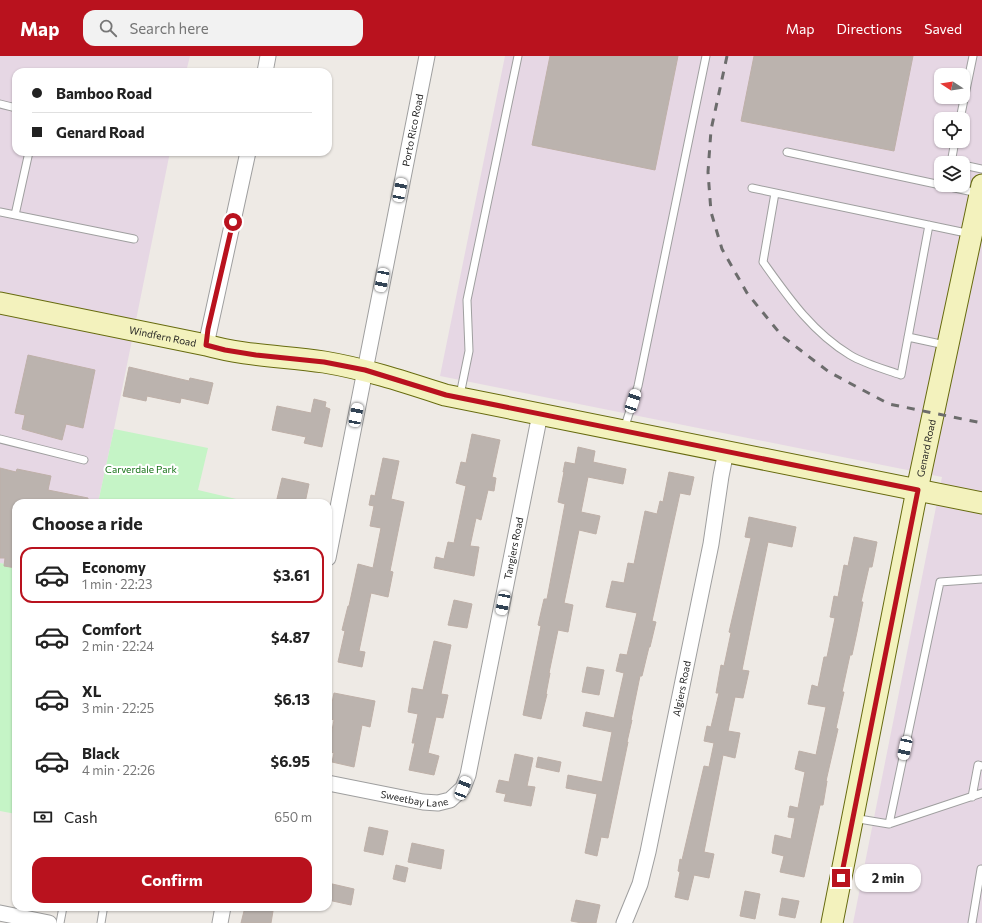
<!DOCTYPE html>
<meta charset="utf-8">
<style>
body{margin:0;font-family:Commissioner,sans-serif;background:#f2f2f2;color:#222;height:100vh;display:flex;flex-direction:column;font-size:15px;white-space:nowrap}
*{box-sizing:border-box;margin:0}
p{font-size:13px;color:#767676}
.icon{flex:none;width:22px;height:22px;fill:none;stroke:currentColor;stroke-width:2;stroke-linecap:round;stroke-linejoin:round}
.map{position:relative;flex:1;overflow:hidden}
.side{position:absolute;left:12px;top:443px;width:320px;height:412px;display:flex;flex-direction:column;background:#fff;border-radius:12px;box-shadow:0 1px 3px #0004}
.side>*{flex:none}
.hud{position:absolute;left:12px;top:12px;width:320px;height:88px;border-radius:12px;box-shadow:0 1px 3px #0004;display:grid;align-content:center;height:88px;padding:0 20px;background:#fff}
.needle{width:26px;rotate:282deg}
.tools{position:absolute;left:934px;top:12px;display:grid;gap:8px}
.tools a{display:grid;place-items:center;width:36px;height:36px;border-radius:8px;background:#fff;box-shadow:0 1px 3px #0004;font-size:20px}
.end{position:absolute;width:18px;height:18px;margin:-9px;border:5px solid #b9121e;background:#fff;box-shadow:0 0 0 2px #fff}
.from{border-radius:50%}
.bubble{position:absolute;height:28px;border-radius:12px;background:#fff;box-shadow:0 1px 3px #0004;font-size:13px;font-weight:700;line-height:28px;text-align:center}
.car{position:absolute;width:12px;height:24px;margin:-12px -6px;border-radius:5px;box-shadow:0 0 3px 1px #0007;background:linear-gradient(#fff 24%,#345 0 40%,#fff 0 76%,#345 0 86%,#fff 0)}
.hud b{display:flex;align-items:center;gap:14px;height:38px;font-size:15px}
.hud b+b{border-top:1px solid #e0e0e0}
.hud i{width:10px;height:10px;background:#222}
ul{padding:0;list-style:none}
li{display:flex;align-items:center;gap:12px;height:56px;margin:0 8px 6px;padding:0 12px;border:2px solid transparent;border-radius:12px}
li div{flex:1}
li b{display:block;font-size:15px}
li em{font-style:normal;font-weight:700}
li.on{border-color:#b9121e}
li>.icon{width:36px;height:36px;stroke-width:1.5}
h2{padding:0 20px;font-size:18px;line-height:48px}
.pay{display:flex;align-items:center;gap:10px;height:44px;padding:0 20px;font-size:15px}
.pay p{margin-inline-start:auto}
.action{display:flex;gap:8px;margin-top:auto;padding:8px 20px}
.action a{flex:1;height:46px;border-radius:12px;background:#b9121e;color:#fff;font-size:16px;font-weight:700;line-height:46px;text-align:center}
header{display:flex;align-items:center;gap:24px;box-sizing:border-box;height:56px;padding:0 20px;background:#b9121e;color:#fff}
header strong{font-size:19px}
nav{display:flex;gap:22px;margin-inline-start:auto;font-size:14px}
.search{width:280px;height:36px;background:#f2f2f2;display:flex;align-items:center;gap:10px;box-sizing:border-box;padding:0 14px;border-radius:12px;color:#767676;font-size:15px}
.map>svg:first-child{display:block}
.industrial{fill:#e6d7e4;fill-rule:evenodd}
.park{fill:#c5f4c6}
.building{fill:#bbb3ae;stroke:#beb0a8}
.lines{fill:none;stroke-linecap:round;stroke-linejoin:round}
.lane-casing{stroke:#9f9f9f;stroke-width:9}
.street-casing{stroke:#9f9f9f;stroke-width:17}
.secondary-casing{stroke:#676b0f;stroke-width:23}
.lane{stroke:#fff;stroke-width:7}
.street{stroke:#fff;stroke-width:15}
.secondary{stroke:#f3f2bd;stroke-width:21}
.rail{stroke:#6c6c6c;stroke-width:3;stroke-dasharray:8 8;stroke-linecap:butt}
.route{stroke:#b9121e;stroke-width:5}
.labels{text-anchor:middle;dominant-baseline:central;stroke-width:4;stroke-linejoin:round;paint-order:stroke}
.street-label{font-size:10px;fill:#1e1e1e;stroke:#fff}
.park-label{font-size:10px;fill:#157216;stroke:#fff}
</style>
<header>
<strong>Map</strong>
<div class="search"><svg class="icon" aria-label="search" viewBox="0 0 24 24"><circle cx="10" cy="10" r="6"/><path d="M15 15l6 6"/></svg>Search here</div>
<nav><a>Map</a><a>Directions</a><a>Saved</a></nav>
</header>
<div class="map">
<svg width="982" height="867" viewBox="0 0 982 867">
<rect width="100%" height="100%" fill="#eeeae5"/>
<!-- industrial -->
<path class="industrial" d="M0 0H190L186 16H16V96H170L114 373 98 447H16V510L0 507Z
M505 0H982V867H853L942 421 440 320ZM941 19H963V41H941ZM941 63H963V85H941ZM941 107H963V129H941Z"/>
<!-- park -->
<path class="park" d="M114 373 208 392 198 434 253 447H98Z
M0 507 16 510V758L0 755Z"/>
<!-- building -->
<path class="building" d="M550 0H678L655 114 532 89Z
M754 0H913L894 95 741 65Z
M28 299 95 314 83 372 66 368 62 384 22 373 25 359 15 357Z
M129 311 189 325 190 322 213 327 208 348 181 342 180 347 147 340 146 345 123 340Z
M314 343 326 346 325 351 330 353 322 391 304 387 306 381 272 374 277 350 311 357Z
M472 378 500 384 492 421 496 422 494 435 488 434 481 464 476 462 470 490 479 491 474 520 434 512 436 501 444 503 448 486 454 487 466 430 456 427 461 406 466 407Z
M578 391 595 395 593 406 626 413 623 428 588 421 581 456 600 460 596 478 579 474 564 547 573 549 568 576 558 574 549 617H550L546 638H547L541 663 523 659 541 570 538 569 544 543H547L565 448 558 446 564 416H563L565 406 575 408Z
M383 402 399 405 391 443 404 446 390 515 393 516 388 541 371 537 359 595 365 596 362 611 338 606 345 575 342 574 348 550H349L358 508 373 512 381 472 370 470 374 450 369 449 371 439 375 440Z
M0 412 16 416 17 413 51 420 48 434 88 442V447H16V512L4 510 5 502H0Z
M669 416 694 421 690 439 680 437 652 565 656 566 650 591H649L642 620H640L631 664H632L627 686H628L608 782 601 781 597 800 585 797 597 738 566 732 568 719 602 726 612 676 583 670 586 656 614 662 624 617 616 615 620 598 627 599 637 557 606 551 612 525 624 527 628 507 634 508 645 455 657 458 660 445 663 446Z
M282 422 309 428 305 447H276Z
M749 461 796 471 792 491 768 486 742 614 749 615 743 642 735 641 728 675 740 677 735 702 723 699 704 796 714 798 709 822 694 819 688 844 675 841 680 816 678 815 680 803 682 804 704 710 709 711 714 687 704 685 707 670 711 671 719 637H716L721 609 724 610 731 577 729 576 751 482 745 481Z
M854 481 877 486 872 511H869L861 546H863L857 576 852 599H850L842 636H844L836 672 838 673 826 725H827L823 749H820L804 821 780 816 784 800 772 797 775 779 791 783 795 762 788 761 790 750 798 752 805 716 795 713 799 695 816 699 826 651 808 648 812 629 818 631 824 601H827L835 562 830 561 834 540 838 541 844 509 848 510Z
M454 544 472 548 467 572 448 569Z
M434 585 451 589 441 638 448 639 443 662 436 661 428 697 439 700 434 719 409 714 415 687H412L418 658 408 656 412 632 423 634Z
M587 611 604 614 599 639 582 636Z
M334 637 375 645 370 671 362 669 354 711 332 706 334 697 328 695 334 664 328 662V646L332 647Z
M515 698 533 702 527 730 535 731 531 750 504 745 506 738 496 736 499 724 509 726Z
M538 701 561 706 559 716 536 711Z
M369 771 388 775 383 799 364 795Z
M412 787 444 794 441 813 408 806Z
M396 809 408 812 405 826 393 823Z
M328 827 354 833 351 849 328 844Z
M745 835 760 838 755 863 740 860Z
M782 842 799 845 795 862 779 859Z
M576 844 600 849 596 867H582L571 865Z
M245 851H256L273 855 271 867H241Z"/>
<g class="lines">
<!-- lane casing -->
<g class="lane-casing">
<path id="lane" d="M0 48 16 52
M960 63 973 0
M787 96 978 137
M951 107 955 85
M963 109 982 113
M752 132 971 178
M775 137 763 206C788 241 812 276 850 299 865 308 884 313 901 319L929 169
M0 156 134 183
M15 159 29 96
M908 281 945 289
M460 339 469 295 467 244 518 0
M624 373 638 330 706 0
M0 383 84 404
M972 741 978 709 982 710
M853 762 889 768 982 737
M889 768 940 526 982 523
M60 867 63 851
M101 867 103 855 102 851
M972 867 981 813"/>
</g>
<!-- street casing -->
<g class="street-casing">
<g id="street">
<path d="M265 16 268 0"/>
<path d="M206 289 248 96"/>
<path id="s1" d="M328 502 427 0"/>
<path id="s2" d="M328 727 423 746 438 747 450 744 463 732 468 719 540 358"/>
<path d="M0 857 49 867"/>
<path d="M220 867 223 851"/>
<path id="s3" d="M624 867 640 828 648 796 711 488 721 420 726 395"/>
</g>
</g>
<!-- secondary casing -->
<g class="secondary-casing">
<g id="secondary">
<path id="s4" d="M0 247 206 289C245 300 284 300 324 306 366 313 405 326 445 339L982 447"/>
<path id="s5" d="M832 867 917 434 982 129"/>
</g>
</g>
<!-- lane -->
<use href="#lane" class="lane"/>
<!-- street -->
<use href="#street" class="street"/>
<!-- secondary -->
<use href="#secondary" class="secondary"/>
<!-- rail -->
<path class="rail" d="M727 0 711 74 708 116 711 156 722 193 747 237 782 280 829 316 889 348 982 367"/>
</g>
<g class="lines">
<!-- route -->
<path class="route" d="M233 166 208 273 206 289 225 294 256 299 324 306 365 314 446 339 918 434 841 822"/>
</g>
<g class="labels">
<!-- street labels -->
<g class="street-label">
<text stroke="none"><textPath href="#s1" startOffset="436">Porto Rico Road</textPath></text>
<text stroke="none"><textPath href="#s4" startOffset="166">Windfern Road</textPath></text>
<text stroke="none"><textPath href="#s5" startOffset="484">Genard Road</textPath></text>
<text stroke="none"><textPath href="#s2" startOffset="387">Tangiers Road</textPath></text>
<text stroke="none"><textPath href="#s3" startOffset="242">Algiers Road</textPath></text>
<text stroke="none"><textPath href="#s2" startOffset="88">Sweetbay Lane</textPath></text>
</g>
<!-- park labels -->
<g class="park-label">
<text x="141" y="413">Carverdale Park</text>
</g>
</g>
</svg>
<div class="tools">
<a><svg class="needle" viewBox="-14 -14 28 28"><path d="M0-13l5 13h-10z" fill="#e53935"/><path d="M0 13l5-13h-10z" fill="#767676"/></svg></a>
<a><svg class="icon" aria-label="locate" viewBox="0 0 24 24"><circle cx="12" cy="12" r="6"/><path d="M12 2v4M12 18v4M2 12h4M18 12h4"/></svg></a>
<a><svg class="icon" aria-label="layers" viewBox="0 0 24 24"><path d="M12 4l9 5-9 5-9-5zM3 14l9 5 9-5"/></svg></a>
</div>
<i class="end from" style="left:233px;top:166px"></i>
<i class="end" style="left:841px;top:822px"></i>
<div class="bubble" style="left:855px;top:808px;width:66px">2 min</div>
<i class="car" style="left:400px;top:134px;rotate:11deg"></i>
<i class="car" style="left:382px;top:224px;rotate:191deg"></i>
<i class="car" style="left:633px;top:345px;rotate:18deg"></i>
<i class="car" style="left:356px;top:359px;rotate:11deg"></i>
<i class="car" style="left:503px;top:547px;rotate:191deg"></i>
<i class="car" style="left:905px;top:692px;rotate:192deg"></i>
<i class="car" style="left:463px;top:732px;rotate:21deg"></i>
<div class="hud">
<b><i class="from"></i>Bamboo Road</b>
<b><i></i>Genard Road</b>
</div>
<section class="side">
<h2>Choose a ride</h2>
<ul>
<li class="on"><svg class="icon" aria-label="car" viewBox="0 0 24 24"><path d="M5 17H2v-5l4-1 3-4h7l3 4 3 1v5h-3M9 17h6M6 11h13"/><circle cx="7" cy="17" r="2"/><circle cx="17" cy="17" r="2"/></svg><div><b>Economy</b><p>1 min · 22:23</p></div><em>$3.61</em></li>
<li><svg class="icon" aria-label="car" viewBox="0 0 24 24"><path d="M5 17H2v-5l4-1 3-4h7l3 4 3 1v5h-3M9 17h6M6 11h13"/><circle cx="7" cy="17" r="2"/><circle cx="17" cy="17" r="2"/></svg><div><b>Comfort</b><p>2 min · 22:24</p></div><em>$4.87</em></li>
<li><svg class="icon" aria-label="car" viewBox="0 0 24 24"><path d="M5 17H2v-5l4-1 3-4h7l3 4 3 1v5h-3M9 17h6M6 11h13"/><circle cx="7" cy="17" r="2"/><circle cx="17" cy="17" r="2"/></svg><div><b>XL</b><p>3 min · 22:25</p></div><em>$6.13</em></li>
<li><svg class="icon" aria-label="car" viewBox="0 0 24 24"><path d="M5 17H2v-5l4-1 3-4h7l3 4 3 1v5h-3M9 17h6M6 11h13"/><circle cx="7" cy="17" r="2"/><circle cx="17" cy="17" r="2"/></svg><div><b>Black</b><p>4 min · 22:26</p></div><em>$6.95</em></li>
</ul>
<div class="pay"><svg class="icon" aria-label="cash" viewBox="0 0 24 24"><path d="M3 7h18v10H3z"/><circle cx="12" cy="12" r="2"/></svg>Cash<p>650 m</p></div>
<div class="action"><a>Confirm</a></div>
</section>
</div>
